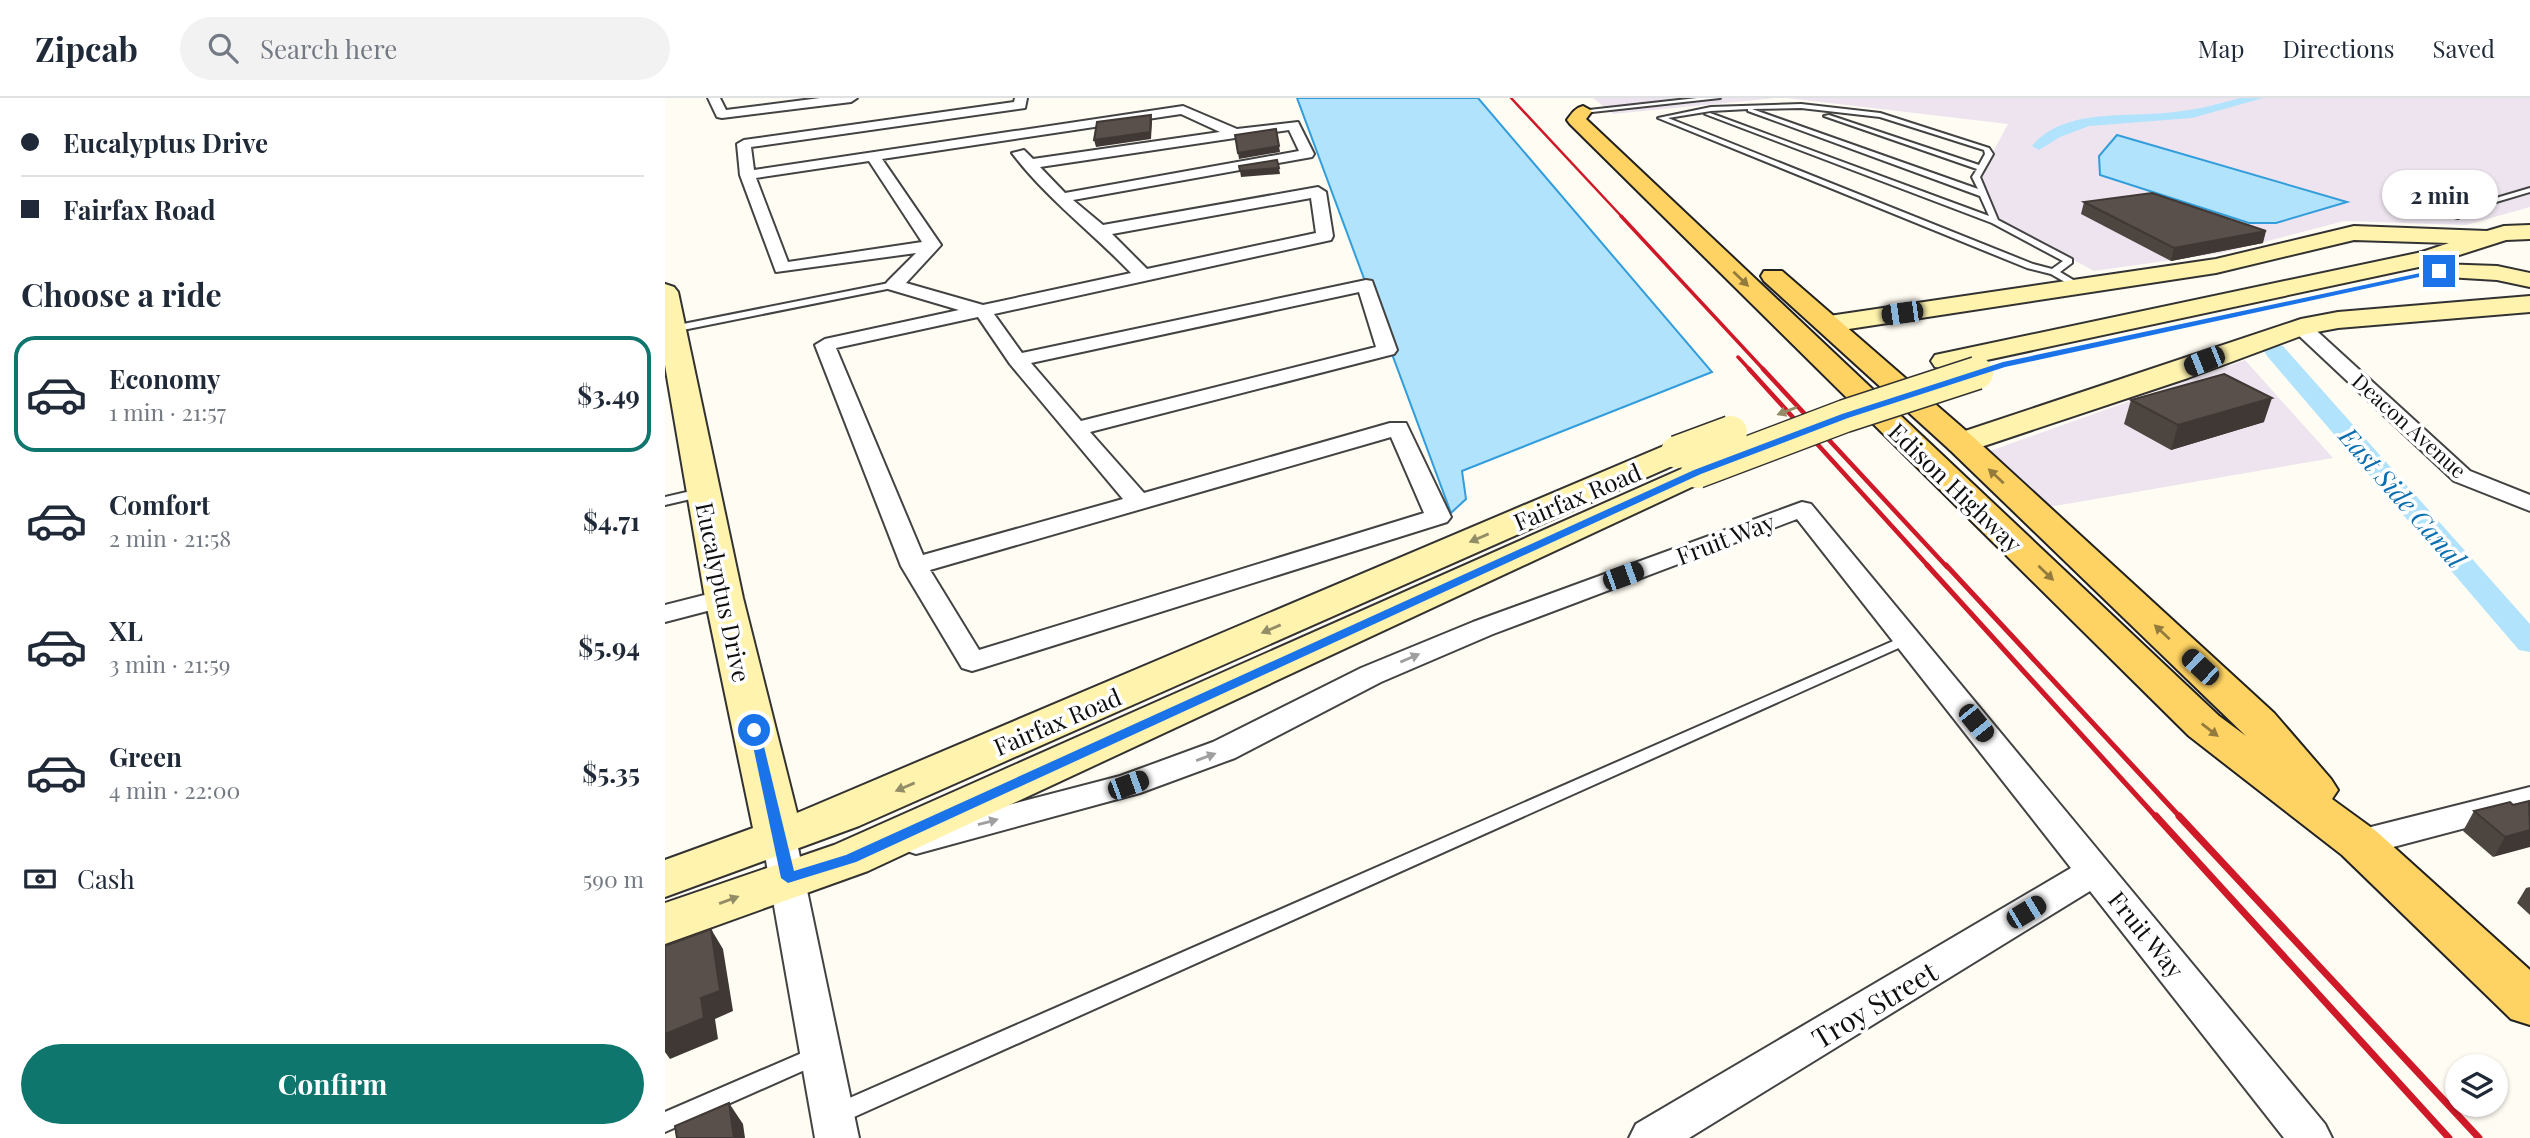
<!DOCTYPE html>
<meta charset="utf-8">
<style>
body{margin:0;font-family:"Playfair Display",serif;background:#f2f2f3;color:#1f2937;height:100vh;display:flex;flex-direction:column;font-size:26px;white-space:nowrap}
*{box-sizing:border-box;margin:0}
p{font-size:23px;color:#747a83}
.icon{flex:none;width:38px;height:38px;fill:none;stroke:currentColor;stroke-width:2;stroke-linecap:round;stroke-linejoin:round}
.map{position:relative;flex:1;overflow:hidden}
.details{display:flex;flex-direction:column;background:#fff;width:665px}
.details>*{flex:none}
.top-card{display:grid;align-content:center;height:154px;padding:0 21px;background:#fff}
.buttons{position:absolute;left:1780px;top:956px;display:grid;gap:14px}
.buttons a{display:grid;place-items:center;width:63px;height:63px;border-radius:50%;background:#fff;box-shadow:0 2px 5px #0004;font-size:35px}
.end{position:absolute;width:32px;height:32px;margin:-16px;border:9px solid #1a73e8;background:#fff;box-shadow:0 0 0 4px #fff}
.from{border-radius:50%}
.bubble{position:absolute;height:49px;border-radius:24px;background:#fff;box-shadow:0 2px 5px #0004;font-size:23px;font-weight:700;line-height:49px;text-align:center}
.car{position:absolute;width:21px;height:42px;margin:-21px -10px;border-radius:9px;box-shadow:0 0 5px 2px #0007;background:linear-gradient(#222 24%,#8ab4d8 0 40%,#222 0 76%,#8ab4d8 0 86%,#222 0)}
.top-card b{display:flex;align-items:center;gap:24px;height:66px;font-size:26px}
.top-card b+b{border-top:2px solid #e0e1e3}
.top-card i{width:18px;height:18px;background:#1f2937}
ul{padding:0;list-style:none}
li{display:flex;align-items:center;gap:21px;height:116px;margin:0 14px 10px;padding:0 7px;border:4px solid transparent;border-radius:21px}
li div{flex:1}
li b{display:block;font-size:26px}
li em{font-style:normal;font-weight:700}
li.on{border-color:#0f766e}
li>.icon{width:63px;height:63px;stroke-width:1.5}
h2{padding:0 21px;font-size:32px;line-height:84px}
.pay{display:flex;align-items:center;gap:18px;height:77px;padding:0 21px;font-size:26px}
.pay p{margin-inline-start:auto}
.primary-button{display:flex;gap:14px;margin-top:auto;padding:14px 21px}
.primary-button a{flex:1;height:80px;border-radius:42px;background:#0f766e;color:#fff;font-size:28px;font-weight:700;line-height:80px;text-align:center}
header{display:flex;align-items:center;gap:42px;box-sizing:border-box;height:98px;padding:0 35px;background:#fff;border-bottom:2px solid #e0e1e3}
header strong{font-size:33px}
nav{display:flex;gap:38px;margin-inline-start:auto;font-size:24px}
.search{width:490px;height:63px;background:#f2f2f3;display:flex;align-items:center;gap:18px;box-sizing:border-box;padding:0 24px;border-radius:38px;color:#747a83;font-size:26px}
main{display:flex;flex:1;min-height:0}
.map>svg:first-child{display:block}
.industrial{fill:#ede4ef}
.water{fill:#b2e3fc;stroke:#329dda;stroke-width:2}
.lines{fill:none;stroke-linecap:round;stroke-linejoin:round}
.canal{fill:#b2e3fc;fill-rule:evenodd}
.lane-casing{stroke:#434343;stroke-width:4}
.street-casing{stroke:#434343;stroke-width:4}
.secondary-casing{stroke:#323232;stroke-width:4}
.primary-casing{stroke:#212121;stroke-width:4}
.lane{fill:#fff;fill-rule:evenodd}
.street{fill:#fff;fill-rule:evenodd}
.secondary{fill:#fff3ae;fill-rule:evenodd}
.primary{fill:#ffd363;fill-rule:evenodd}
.rail-far4{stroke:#cf1928;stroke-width:2.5}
.rail-far3{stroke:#cf1928;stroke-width:3.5}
.rail-far2{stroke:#cf1928;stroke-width:4.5}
.rail-far1{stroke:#cf1928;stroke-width:5}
.rail{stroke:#cf1928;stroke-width:7}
.secondary-bridge-casing{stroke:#323232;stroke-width:35;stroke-linecap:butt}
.secondary-bridge{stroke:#fff3ae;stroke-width:32}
.wall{fill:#4d4540}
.shaded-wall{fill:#3f3834}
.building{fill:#5a504b;stroke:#3f3834;stroke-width:2}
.oneway{fill:#937b3e}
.oneway2{fill:#938d67}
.oneway3{fill:#9f9f9f}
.route{fill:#1a73e8}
.labels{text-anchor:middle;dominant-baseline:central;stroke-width:7;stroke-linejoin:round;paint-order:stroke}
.far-street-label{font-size:21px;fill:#101010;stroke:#fff}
.street-label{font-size:24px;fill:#101010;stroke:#fff}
.water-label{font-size:26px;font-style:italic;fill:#0b6eb0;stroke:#fff}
.near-street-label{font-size:28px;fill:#101010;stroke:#fff}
</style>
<header>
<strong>Zipcab</strong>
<div class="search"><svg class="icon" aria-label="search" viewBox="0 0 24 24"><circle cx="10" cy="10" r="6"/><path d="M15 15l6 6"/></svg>Search here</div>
<nav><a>Map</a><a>Directions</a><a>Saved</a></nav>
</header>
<main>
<section class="details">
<div class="top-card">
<b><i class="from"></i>Eucalyptus Drive</b>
<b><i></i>Fairfax Road</b>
</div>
<h2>Choose a ride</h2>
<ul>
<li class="on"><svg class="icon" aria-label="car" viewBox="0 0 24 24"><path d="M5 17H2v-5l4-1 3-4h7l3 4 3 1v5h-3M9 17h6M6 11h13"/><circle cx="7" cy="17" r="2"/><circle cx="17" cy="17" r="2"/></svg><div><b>Economy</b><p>1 min · 21:57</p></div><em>$3.49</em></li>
<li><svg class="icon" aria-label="car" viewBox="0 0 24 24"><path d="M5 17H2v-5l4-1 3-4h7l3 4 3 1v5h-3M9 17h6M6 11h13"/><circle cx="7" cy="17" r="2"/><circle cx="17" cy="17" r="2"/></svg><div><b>Comfort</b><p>2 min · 21:58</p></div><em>$4.71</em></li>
<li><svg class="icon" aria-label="car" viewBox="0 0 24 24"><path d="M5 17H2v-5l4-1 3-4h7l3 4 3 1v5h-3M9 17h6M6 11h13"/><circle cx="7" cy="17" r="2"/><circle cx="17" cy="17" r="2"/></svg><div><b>XL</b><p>3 min · 21:59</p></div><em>$5.94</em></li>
<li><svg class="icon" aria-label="car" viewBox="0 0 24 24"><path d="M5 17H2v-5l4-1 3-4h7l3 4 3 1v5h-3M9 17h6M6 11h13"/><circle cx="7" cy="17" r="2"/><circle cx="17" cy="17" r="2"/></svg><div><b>Green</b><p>4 min · 22:00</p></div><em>$5.35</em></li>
</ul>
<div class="pay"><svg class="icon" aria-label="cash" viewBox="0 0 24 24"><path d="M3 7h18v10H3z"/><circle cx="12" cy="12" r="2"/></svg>Cash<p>590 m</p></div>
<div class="primary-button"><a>Confirm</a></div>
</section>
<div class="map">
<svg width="1865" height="1040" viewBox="0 0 1865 1040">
<rect width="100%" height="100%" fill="#fffcf3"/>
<!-- industrial -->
<path class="industrial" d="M928 0H1111L948 16Z
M1122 0H1865V109L1801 127 1679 123 1557 155 1429 173 1332 120 1314 80 1343 26Z
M1580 262 1668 360 1384 409 1322 354Z"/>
<!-- water -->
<path class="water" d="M632 0H813L1047 274 797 373 801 401 786 415Z
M1452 37 1682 104 1611 125H1584L1435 77 1434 58Z"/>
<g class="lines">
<!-- canal -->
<path class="canal" d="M1575 0H1598L1527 20 1424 28 1395 39 1374 52 1367 48C1398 11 1457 19 1500 15 1526 13 1551 7 1575 0Z
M1610 247 1618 248 1865 526V554L1854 552 1602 258 1599 253Z"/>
<!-- lane casing -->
<g class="lane-casing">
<path id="lane" d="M1032 0H1055L918 15 915 13Z
M1136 6 1215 15 1324 50 1328 56 1315 79 1333 122 1407 161V165L1395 174 1420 189 1412 191 1386 176 1362 170 993 20 1046 9ZM1136 10 1215 19 1319 52 1320 56 1314 67 1164 17 1159 18 1312 71 1307 79 1313 91 1087 11ZM1083 11V13L1315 98 1324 118 1045 15 1040 16 1327 125 1398 163 1387 171 1368 166 1003 20 1046 13Z
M1768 88 1821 103 1865 90V94L1821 107 1768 92 1744 102 1796 116 1797 118 1793 120 1732 102Z
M229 184 232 185V189L8 234 3 231 8 228Z
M39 390 45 394 43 397 0 407V399Z
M1242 537 1249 541 1247 544 180 1023 172 1026 164 1023 161 1016 164 1009Z
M153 948 160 951 163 957 160 963 0 1034V1014Z"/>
</g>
<!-- street casing -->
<g class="street-casing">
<path id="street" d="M43 0H55L61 12 155 0H192L186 4 57 20 52 19Z
M350 0H362L360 10 86 49 89 72 518 8 572 31 633 24 649 56 647 59 408 102 438 127 653 89 661 94 668 138 666 142 329 216 357 255 701 182 707 183 732 252 729 256 425 334 479 395 725 325H741L786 419 782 424 317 570 307 573 297 570 236 468 150 247 160 241 294 212 223 191 220 187 223 183 251 155 111 174 75 77 72 46 79 42 349 4ZM516 16 555 34 368 61 359 52 347 55C381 100 427 134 466 175L318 207 241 185 276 147 217 61ZM624 32 634 53 400 95 375 69ZM204 63 257 144 123 164 91 80ZM646 100 651 135 482 171 447 136ZM694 194 711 249 416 323 366 265ZM313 219 345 266 458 401 258 457 171 250ZM726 339 759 415 314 552 265 472Z
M1636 223 1643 225 1805 373 1865 397V413L1789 383 1629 233 1626 229 1629 225Z
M1137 404 1146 406 1660 1026 1667 1040H1619L1425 793 1024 1040H964L971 1026 1406 770 1132 421 828 536 716 584 570 660 475 695 251 756 239 752 234 743 239 734 455 678 548 644 696 570 808 524Z
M59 492 69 494 73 500 69 506 0 524V507Z
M1865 689V713L1694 758 1682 754 1677 745 1682 736 1694 732Z
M114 727 126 731 131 740 194 1040H150L97 740 102 731Z"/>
</g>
<!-- secondary casing -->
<g class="secondary-casing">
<path id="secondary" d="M1865 127V141L1841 142 1763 167 1280 271 1270 269 1266 263 1270 257 1757 154 1784 145 1689 142 1551 175 1164 234 1155 232 1151 226 1155 220 1164 218 1551 161 1689 128 1822 133 1839 128Z
M1774 166 1832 168 1865 175V189L1832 182 1765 178 1762 173 1765 168Z
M0 186 9 189 13 194 78 500 132 715 1001 347 1012 344 1023 347 1028 354 1023 361 194 728 0 799V762L88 730 40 500 0 267Z
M1865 198V214L1673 230 1641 236 1523 280 1307 352 1296 354 1285 352 1280 345 1285 338 1636 221 1673 214Z
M1032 364 1044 367 1048 374 1044 381 203 773 0 846V805L169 747Z"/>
</g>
<!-- primary casing -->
<g class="primary-casing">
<path id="primary" d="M918 8 927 13 921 21 1554 618 1581 638 1285 352 1099 183 1096 178 1099 173H1117L1307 338 1609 615 1666 681 1673 692 1667 701 1711 733 1865 872V927L1846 921 1677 757 1524 638 905 26 902 22C907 15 910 10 918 8Z"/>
</g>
<!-- lane -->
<use href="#lane" class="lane"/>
<!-- street -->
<use href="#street" class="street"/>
<!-- secondary -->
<use href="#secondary" class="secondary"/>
<!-- primary -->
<use href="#primary" class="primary"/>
<!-- rail-far4 -->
<path class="rail-far4" d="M846 0 958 120"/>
<!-- rail-far3 -->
<path class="rail-far3" d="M956 118 1100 273
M1073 259 1086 273"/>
<!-- rail-far2 -->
<path class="rail-far2" d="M1084 271 1264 469
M1098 271 1282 469"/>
<!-- rail-far1 -->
<path class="rail-far1" d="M1262 467 1492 720
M1281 467 1516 720"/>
<!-- rail -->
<path class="rail" d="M1491 718 1784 1040
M1514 718 1814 1040"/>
<!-- secondary-bridge casing -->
<g class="secondary-bridge-casing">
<path id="secondary-bridge" d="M1012 354 1066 334
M1032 374 1180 318 1312 275"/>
</g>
<!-- secondary-bridge -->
<use href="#secondary-bridge" class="secondary-bridge"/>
</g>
<!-- wall -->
<path class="wall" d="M1419 104 1598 145 1506 163 1416 116Z
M1466 302 1599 324 1506 352 1459 326Z
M1865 703 1828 759 1798 733 1809 713Z
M1865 789V817L1852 805 1861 790Z"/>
<!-- shaded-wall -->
<path class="shaded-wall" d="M486 17 487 24 486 41 431 49 429 42Z
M614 48 615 54 574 61 573 55Z
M614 70 615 76 576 79 575 73Z
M1601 133 1598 145 1506 163 1509 150Z
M1607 300 1599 324 1506 352 1513 327Z
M1865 732V749L1828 759 1840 739Z
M46 831 58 851 68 913 50 921 53 941 5 961 0 954V936L36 900Z
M64 1005 78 1026 80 1040H69Z"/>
<!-- building -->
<path class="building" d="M486 17 485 34 429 42 432 24Z
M611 31 614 48 573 55 570 37Z
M612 62 614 70 575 73 574 68Z
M1487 95 1601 133 1509 150 1419 104Z
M1559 276 1607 300 1513 327 1466 302Z
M1864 703 1865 732 1840 739 1809 713 1845 704 1848 707Z
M46 831 55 893 36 900 39 920 0 936V848Z
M64 1005 69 1040H12L10 1028Z"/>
<!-- one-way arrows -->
<defs><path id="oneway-solid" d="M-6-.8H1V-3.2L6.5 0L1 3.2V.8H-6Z" transform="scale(1.75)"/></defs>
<g class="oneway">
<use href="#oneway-solid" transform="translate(1076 181) rotate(44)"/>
<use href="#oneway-solid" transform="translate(1331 378) rotate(-137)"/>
<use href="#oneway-solid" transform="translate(1381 475) rotate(44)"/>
<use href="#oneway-solid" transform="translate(1497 534) rotate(-137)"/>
<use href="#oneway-solid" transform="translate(1545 632) rotate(38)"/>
</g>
<g class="oneway2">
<use href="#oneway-solid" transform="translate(1122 313) rotate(159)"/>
<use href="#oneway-solid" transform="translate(814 440) rotate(157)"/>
<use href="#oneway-solid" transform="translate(606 531) rotate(157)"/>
<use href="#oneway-solid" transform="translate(240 689) rotate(157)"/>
<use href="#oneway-solid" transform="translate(64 802) rotate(-20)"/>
</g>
<g class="oneway3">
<use href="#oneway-solid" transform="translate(745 560) rotate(-23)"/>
<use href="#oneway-solid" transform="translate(541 659) rotate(-20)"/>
<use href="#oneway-solid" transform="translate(323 724) rotate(-15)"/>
</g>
<!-- route -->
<path class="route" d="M1774 171 1777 174 1340 269 1183 320 1036 376 191 764 123 785 116 780 84 629 95 632 129 773 181 757 1029 372 1177 316 1338 264Z"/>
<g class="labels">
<!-- far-street labels -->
<g class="far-street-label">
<text transform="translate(1745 327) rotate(42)">Deacon Avenue</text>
</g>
<!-- street labels -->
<g class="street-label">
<text transform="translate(1291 389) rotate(44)">Edison Highway</text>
<text transform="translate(912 398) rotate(-23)">Fairfax Road</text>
<text transform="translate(1060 440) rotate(-21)">Fruit Way</text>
<text transform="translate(59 494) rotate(78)">Eucalyptus Drive</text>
<text transform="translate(392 623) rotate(-23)">Fairfax Road</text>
<text transform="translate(1482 836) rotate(51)">Fruit Way</text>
</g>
<!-- water labels -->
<g class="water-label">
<text transform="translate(1738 399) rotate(49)">East Side Canal</text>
</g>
<!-- near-street labels -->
<g class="near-street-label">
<text transform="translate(1209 906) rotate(-31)">Troy Street</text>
</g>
</g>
</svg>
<div class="buttons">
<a><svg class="icon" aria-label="layers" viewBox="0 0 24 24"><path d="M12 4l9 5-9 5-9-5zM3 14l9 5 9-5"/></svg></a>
</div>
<i class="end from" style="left:89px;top:632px"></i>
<i class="end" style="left:1774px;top:173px"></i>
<div class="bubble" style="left:1717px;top:72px;width:116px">2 min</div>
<i class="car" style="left:1237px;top:215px;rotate:262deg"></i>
<i class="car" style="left:1539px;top:263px;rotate:248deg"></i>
<i class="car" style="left:958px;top:478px;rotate:70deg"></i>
<i class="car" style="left:1535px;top:569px;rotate:313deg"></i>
<i class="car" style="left:1311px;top:625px;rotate:141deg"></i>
<i class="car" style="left:463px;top:687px;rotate:70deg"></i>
<i class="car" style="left:1361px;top:814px;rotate:59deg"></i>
</div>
</main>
